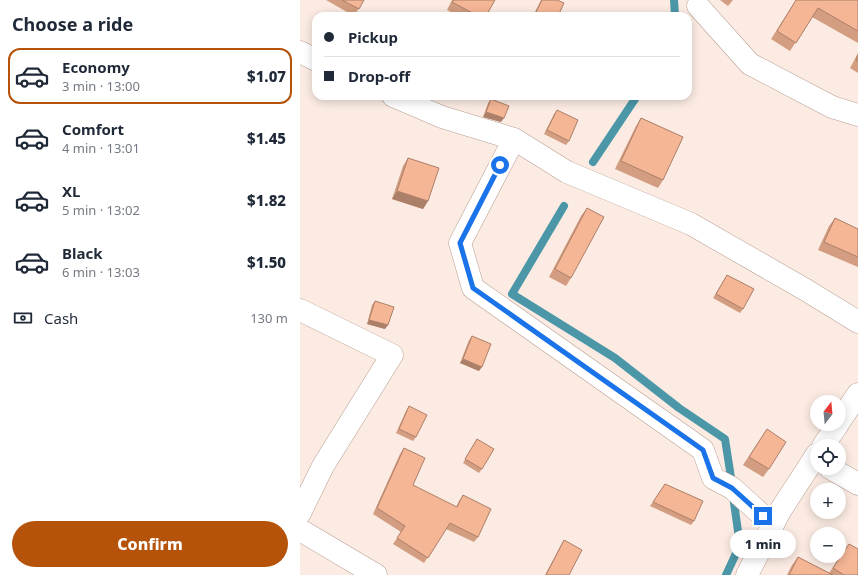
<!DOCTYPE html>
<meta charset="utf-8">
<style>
body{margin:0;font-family:"Noto Sans",sans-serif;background:#f6f6f7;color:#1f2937;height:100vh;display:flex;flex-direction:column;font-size:15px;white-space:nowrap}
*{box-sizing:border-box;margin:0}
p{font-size:13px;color:#747a83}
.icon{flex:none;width:22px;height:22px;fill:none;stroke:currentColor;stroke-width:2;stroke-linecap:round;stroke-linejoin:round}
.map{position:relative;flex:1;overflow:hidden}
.details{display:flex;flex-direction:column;background:#fff;width:300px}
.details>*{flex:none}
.top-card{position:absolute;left:12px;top:12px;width:380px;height:88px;border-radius:12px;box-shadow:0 2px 10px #0003;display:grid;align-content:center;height:88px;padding:0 12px;background:#fff}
.needle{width:26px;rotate:16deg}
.fabs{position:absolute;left:510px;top:395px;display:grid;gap:8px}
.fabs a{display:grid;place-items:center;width:36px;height:36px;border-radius:50%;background:#fff;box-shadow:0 2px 10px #0003;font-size:20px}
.end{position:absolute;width:18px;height:18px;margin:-9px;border:5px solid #1a73e8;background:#fff;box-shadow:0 0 0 2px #fff}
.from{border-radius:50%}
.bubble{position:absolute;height:28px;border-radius:14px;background:#fff;box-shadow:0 2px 10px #0003;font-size:13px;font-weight:800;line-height:28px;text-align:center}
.top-card b{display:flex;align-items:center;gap:14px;height:38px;font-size:15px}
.top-card b+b{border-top:1px solid #e0e1e3}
.top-card i{width:10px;height:10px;background:#1f2937}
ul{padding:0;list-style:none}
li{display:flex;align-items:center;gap:12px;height:56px;margin:0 8px 6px;padding:0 4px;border:2px solid transparent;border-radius:12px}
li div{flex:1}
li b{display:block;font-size:15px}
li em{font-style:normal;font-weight:800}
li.on{border-color:#b45309}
li>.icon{width:36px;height:36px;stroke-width:1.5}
h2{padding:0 12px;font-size:18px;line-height:48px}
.pay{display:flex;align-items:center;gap:10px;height:44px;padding:0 12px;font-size:15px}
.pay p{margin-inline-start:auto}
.cta{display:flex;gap:8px;margin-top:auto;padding:8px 12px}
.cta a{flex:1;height:46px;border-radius:24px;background:#b45309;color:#fff;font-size:16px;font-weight:800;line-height:46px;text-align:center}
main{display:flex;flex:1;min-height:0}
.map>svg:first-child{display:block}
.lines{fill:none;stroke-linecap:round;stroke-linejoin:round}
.stream{stroke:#4b97a8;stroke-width:8}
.street-casing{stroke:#b89f93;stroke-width:23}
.street{stroke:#fff;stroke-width:22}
.wall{fill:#d39d81}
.shaded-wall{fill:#ac7f69}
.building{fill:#f5b696;stroke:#ac7f69}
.route{stroke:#1a73e8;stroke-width:5}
</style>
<main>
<section class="details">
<h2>Choose a ride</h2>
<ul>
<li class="on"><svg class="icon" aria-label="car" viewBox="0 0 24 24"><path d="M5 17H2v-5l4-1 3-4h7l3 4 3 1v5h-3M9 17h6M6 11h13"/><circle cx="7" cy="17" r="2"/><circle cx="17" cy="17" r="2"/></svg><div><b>Economy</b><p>3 min · 13:00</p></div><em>$1.07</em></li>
<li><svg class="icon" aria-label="car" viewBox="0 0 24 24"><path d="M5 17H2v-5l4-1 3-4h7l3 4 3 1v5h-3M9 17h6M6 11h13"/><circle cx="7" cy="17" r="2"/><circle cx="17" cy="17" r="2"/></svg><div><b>Comfort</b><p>4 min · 13:01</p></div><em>$1.45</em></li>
<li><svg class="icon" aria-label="car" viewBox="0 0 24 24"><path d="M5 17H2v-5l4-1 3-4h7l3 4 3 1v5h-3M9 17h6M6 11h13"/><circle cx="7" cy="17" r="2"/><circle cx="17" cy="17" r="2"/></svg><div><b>XL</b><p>5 min · 13:02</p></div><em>$1.82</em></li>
<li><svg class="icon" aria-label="car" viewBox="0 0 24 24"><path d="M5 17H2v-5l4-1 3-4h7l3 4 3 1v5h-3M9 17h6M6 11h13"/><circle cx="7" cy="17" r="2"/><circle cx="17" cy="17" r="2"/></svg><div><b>Black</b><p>6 min · 13:03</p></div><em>$1.50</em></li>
</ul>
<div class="pay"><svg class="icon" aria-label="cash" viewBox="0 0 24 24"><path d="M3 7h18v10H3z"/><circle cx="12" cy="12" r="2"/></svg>Cash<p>130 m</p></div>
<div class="cta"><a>Confirm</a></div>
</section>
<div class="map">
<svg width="558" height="575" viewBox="0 0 558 575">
<rect width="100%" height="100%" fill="#fbebe3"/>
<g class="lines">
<!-- stream -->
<path class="stream" d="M374 0 375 16
M293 162 337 96
M264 206 212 294 315 358 379 408 425 439 432 484
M426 575 440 545 433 496"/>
<!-- street casing -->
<g class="street-casing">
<path id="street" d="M398 6 450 64 532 107 558 115
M0 52 16 60
M93 96 142 117 214 139 267 172 391 224 506 290 558 322
M214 139 160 243 173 288 403 450 413 478 432 488 473 525
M0 310 92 355 23 466 0 513
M539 422 558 394
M523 446 538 424
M530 468 558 484
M0 530 76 575
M447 575 480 511 517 454"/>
</g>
<!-- street -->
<use href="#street" class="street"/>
</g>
<!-- wall -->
<path class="wall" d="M26 0H64L54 16Z
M152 0H195L186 16H158L147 10Z
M241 0H257L258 16H233Z
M420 0H433L428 6Z
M496 0H558V43L512 17 490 51 471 39Z
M558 53V73L550 68Z
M191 99 201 122 183 117 188 103Z
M257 110 269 141 266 145 244 134 254 114Z
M341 118 363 180 358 188 315 169 336 126Z
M108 158 128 201 123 209 92 199 103 166Z
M287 208 271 278 266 286 249 277 281 216Z
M535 218 558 229V267L518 250 529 226Z
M427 275 443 309 440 313 413 298Z
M75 301 85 329 67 324 72 305Z
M172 336 179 371 160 363 169 340Z
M109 406 116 437 113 441 96 433 106 411Z
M467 429 469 469 463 477 443 465Z
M177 439 182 469 179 473 163 463Z
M104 448 113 485 156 507 159 501 163 495 178 537 174 542 146 529 124 563 93 544 101 532 73 514 100 454Z
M365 484 394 521 391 525 350 506Z
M264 540 269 575H245L261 545Z
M549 544 558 575H487L492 565 498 557 529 573Z"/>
<!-- shaded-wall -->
<path class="shaded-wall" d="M186 112 204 118 201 122 183 117Z
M97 191 128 201 123 209 92 199Z
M69 320 88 325 85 329 67 324Z
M163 359 182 367 179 371 160 363Z"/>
<!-- building -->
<path class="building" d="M42 0H64L59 9Z
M154 0H195L186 16H178L152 2Z
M242 0H257L264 3 258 16H240L235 14Z
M496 0H558V31L518 8 496 43 477 31Z
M558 55V61L556 60Z
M191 99 209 106 204 118 186 112Z
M257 110 278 120 269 141 247 130Z
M341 118 383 137 363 180 321 161Z
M108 158 139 168 128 201 97 191Z
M287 208 304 217 271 278 255 269Z
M535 218 558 229V257L524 242Z
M427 275 454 289 443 309 416 294Z
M75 301 94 307 88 325 69 320Z
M172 336 191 344 182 367 163 359Z
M109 406 127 415 116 437 99 429Z
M467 429 486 442 469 469 449 457Z
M177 439 194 449 182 469 165 459Z
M104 448 125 458 113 485 157 507 163 495 191 509 178 537 150 523 128 558 97 538 105 526 77 508Z
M365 484 403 501 394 521 353 502Z
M264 540 282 550 269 575H246Z
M549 544 558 549V575H544L533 568Z
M498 557 533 575H489Z"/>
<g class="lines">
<!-- route -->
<path class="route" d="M200 165 160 243 173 288 403 450 413 478 432 488 463 516"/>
</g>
</svg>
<div class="fabs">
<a><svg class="needle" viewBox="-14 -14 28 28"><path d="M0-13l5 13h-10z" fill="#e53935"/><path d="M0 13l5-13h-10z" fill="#747a83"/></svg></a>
<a><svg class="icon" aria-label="locate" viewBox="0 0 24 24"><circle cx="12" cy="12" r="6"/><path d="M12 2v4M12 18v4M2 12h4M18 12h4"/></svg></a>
<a>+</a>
<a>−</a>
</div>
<i class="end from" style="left:200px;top:165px"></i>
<i class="end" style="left:463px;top:516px"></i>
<div class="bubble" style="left:430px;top:530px;width:66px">1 min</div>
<div class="top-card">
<b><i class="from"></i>Pickup</b>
<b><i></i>Drop-off</b>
</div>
</div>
</main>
